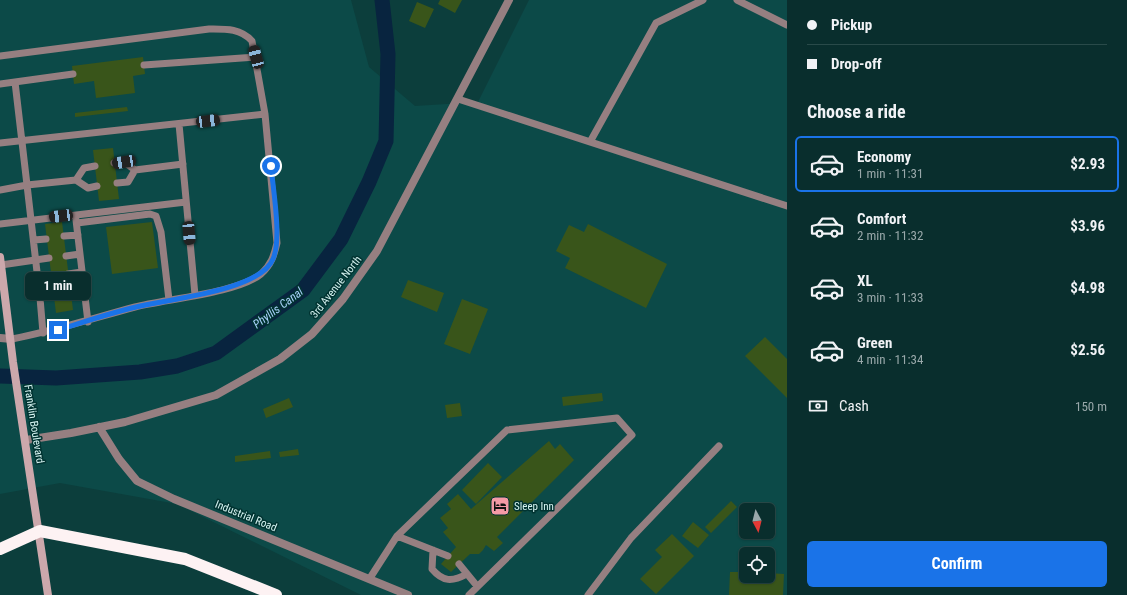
<!DOCTYPE html>
<meta charset="utf-8">
<style>
body{margin:0;font-family:"Roboto Condensed",sans-serif;background:#173a39;color:#f1f3f6;height:100vh;display:flex;flex-direction:column;font-size:15px;white-space:nowrap}
*{box-sizing:border-box;margin:0}
p{font-size:13px;color:#99a8aa}
.icon{flex:none;width:22px;height:22px;fill:none;stroke:currentColor;stroke-width:2;stroke-linecap:round;stroke-linejoin:round}
.map{position:relative;flex:1;overflow:hidden}
.panel{display:flex;flex-direction:column;background:#092e2d;width:340px}
.panel>*{flex:none}
.guide{display:grid;align-content:center;height:88px;padding:0 20px;background:#092e2d}
.needle{width:26px;rotate:173deg}
.buttons{position:absolute;left:739px;top:503px;display:grid;gap:8px}
.buttons a{display:grid;place-items:center;width:36px;height:36px;border-radius:6px;background:#092e2d;box-shadow:0 1px 3px #0004,0 0 0 1px #294a49;font-size:20px}
.end{position:absolute;width:18px;height:18px;margin:-9px;border:5px solid #1a73e8;background:#fff;box-shadow:0 0 0 2px #fff}
.from{border-radius:50%}
.bubble{position:absolute;height:28px;border-radius:6px;background:#092e2d;box-shadow:0 1px 3px #0004,0 0 0 1px #294a49;font-size:13px;font-weight:700;line-height:28px;text-align:center}
.car{position:absolute;width:12px;height:24px;margin:-12px -6px;border-radius:5px;box-shadow:0 0 3px 1px #0007;background:linear-gradient(#222 24%,#8ab4d8 0 40%,#222 0 76%,#8ab4d8 0 86%,#222 0)}
.guide b{display:flex;align-items:center;gap:14px;height:38px;font-size:15px}
.guide b+b{border-top:1px solid #294a49}
.guide i{width:10px;height:10px;background:#f1f3f6}
ul{padding:0;list-style:none}
li{display:flex;align-items:center;gap:12px;height:56px;margin:0 8px 6px;padding:0 12px;border:2px solid transparent;border-radius:6px}
li div{flex:1}
li b{display:block;font-size:15px}
li em{font-style:normal;font-weight:700}
li.active{border-color:#1a73e8}
li>.icon{width:36px;height:36px;stroke-width:1.5}
h2{padding:0 20px;font-size:18px;line-height:48px}
.pay{display:flex;align-items:center;gap:10px;height:44px;padding:0 20px;font-size:15px}
.pay p{margin-inline-start:auto}
.primary-button{display:flex;gap:8px;margin-top:auto;padding:8px 20px}
.primary-button a{flex:1;height:46px;border-radius:6px;background:#1a73e8;color:#fff;font-size:16px;font-weight:700;line-height:46px;text-align:center}
main{display:flex;flex:1;min-height:0}
.map>svg:first-child{display:block}
.built{fill:#0c4a48;fill-rule:evenodd}
.lines{fill:none;stroke-linecap:round;stroke-linejoin:round}
.canal{stroke:#08243f;stroke-width:15}
.building{fill:#39551a}
.lane{stroke:#967f81;stroke-width:7}
.street{stroke:#967f81;stroke-width:8}
.secondary{stroke:#cca8ac;stroke-width:8}
.highway{stroke:#fdf2f3;stroke-width:12}
.route{stroke:#1a73e8;stroke-width:5}
.labels{text-anchor:middle;dominant-baseline:central;stroke-width:3;stroke-linejoin:round;paint-order:stroke}
.street-label{font-size:11px;fill:#d6f4f2;stroke:#003331}
.poi-label{font-size:11px;fill:#d6f4f2;stroke:#003331;text-anchor:start}
.water-label{font-size:12px;font-style:italic;fill:#acd3fe;stroke:#003331}
</style>
<main>
<div class="map">
<svg width="787" height="595" viewBox="0 0 787 595">
<rect width="100%" height="100%" fill="#0c3e3c"/>
<!-- built -->
<path class="built" d="M0 0H351L369 67 415 106 478 102 529 0H787V595H361L177 504 60 483 0 494ZM746 510H768V532H746ZM746 554H768V576H746Z"/>
<g class="lines">
<!-- canal -->
<path class="canal" d="M0 376 56 378 140 372 177 366 216 353 303 290 341 239 369 182 386 141 388 54 382 0"/>
</g>
<!-- building -->
<path class="building" d="M440 0H462L455 13 438 4Z
M417 2 434 9 425 28 409 21Z
M143 57 145 74 133 76 135 93 96 98 94 81 74 84 72 66Z
M127 107 128 111 75 117V113Z
M113 148 119 199 99 201 93 150Z
M62 222 73 310 56 313 45 224Z
M152 222 158 268 112 274 106 227Z
M588 224 667 264 646 308 565 268 570 258 556 251 569 225 584 232Z
M408 280 444 293 437 312 401 297Z
M462 299 488 309 470 354 444 344Z
M765 337 787 359V398L745 356Z
M602 393 603 401 563 406 562 397Z
M289 398 293 407 266 418 263 409Z
M460 403 462 416 447 418 445 405Z
M549 441 555 449 560 444 574 460 497 537 503 543 494 551 486 545 483 550 479 554H470L451 572 441 564 456 547 443 532 448 528 440 518 451 509 447 504 458 494 471 509Z
M298 449 299 455 280 457 279 452Z
M270 451 271 458 235 462V456Z
M488 463 502 477 476 504 462 490Z
M731 501 737 507 711 533 705 527Z
M693 522 709 535 698 548 682 536Z
M672 534 694 556 656 594 640 579 662 557 655 550Z
M730 572H746V576H768V573L784 574 783 595H729Z"/>
<g class="lines">
<!-- lane -->
<path class="lane" d="M737 0 787 25
M0 56 209 29C225 29 240 28 252 41L265 114
M144 65 256 57
M0 84 73 74
M458 99 787 206
M179 124 195 295
M590 142 656 23 703 0
M0 143 265 114 277 243C274 256 271 265 261 274 238 293 166 299 135 307 94 318 54 331 12 339
M114 163 124 162 135 170 183 164
M95 166 84 168 76 180 88 188 97 186
M117 183 128 182 135 170
M0 190 27 185 15 82
M76 220 88 322
M77 223 150 214 156 216 161 232 169 300
M0 224 186 202
M64 236 78 235
M34 240 46 239
M66 256 80 254
M1 265 49 258
M68 274 82 272
M38 278 51 277
M71 294 85 293
M40 298 54 296
M43 333 40 298 27 185 76 180
M397 536 448 556
M433 550 432 569C443 582 452 582 467 574
M459 564 477 586
M370 578 397 536 507 430 617 418 632 435 469 595
M588 595 631 538 719 446"/>
<!-- street -->
<path class="street" d="M0 338 12 339
M99 427 119 459 137 481 174 499 408 595
M26 440 71 433 125 422 216 395 280 359 312 334 343 299 377 251 509 0"/>
<!-- secondary -->
<path class="secondary" d="M0 257 13 362 48 595"/>
<!-- highway -->
<path class="highway" d="M0 549 40 531 185 559 276 595"/>
</g>
<g class="lines">
<!-- route -->
<path class="route" d="M58 330C84 322 110 313 136 307 168 299 260 291 273 259 282 239 273 189 271 166"/>
</g>
<!-- icons -->
<defs>
<g id="hotel-square" transform="scale(1)"><rect x="-9" y="-9" width="18" height="18" rx="4" fill="#f49aa6" stroke="#003331"/><path d="M-6-4.5h1.5V1H6V5H4.5V3h-9V5H-6ZM-4 0a1.8 1.8 0 1 1 3.6 0ZM.5 0V-2.5h3Q6-2.5 6 0Z" fill="#111"/></g>
</defs>
<g fill-rule="evenodd">
<use href="#hotel-square" x="500" y="506"/>
</g>
<g class="labels">
<!-- street labels -->
<g class="street-label">
<text transform="translate(336 287) rotate(-52)">3rd Avenue North</text>
<text transform="translate(34 424) rotate(81)">Franklin Boulevard</text>
<text transform="translate(246 516) rotate(22)">Industrial Road</text>
</g>
<!-- poi labels -->
<g class="poi-label">
<text x="514" y="506">Sleep Inn</text>
</g>
<!-- water labels -->
<g class="water-label">
<text transform="translate(278 308) rotate(-37)">Phyllis Canal</text>
</g>
</g>
</svg>
<div class="buttons">
<a><svg class="needle" viewBox="-14 -14 28 28"><path d="M0-13l5 13h-10z" fill="#e53935"/><path d="M0 13l5-13h-10z" fill="#99a8aa"/></svg></a>
<a><svg class="icon" aria-label="locate" viewBox="0 0 24 24"><circle cx="12" cy="12" r="6"/><path d="M12 2v4M12 18v4M2 12h4M18 12h4"/></svg></a>
</div>
<i class="end from" style="left:271px;top:166px"></i>
<i class="end" style="left:58px;top:330px"></i>
<div class="bubble" style="left:25px;top:272px;width:66px">1 min</div>
<i class="car" style="left:256px;top:57px;rotate:345deg"></i>
<i class="car" style="left:208px;top:121px;rotate:83deg"></i>
<i class="car" style="left:124px;top:162px;rotate:261deg"></i>
<i class="car" style="left:61px;top:216px;rotate:263deg"></i>
<i class="car" style="left:189px;top:233px;rotate:175deg"></i>
</div>
<section class="panel">
<div class="guide">
<b><i class="from"></i>Pickup</b>
<b><i></i>Drop-off</b>
</div>
<h2>Choose a ride</h2>
<ul>
<li class="active"><svg class="icon" aria-label="car" viewBox="0 0 24 24"><path d="M5 17H2v-5l4-1 3-4h7l3 4 3 1v5h-3M9 17h6M6 11h13"/><circle cx="7" cy="17" r="2"/><circle cx="17" cy="17" r="2"/></svg><div><b>Economy</b><p>1 min · 11:31</p></div><em>$2.93</em></li>
<li><svg class="icon" aria-label="car" viewBox="0 0 24 24"><path d="M5 17H2v-5l4-1 3-4h7l3 4 3 1v5h-3M9 17h6M6 11h13"/><circle cx="7" cy="17" r="2"/><circle cx="17" cy="17" r="2"/></svg><div><b>Comfort</b><p>2 min · 11:32</p></div><em>$3.96</em></li>
<li><svg class="icon" aria-label="car" viewBox="0 0 24 24"><path d="M5 17H2v-5l4-1 3-4h7l3 4 3 1v5h-3M9 17h6M6 11h13"/><circle cx="7" cy="17" r="2"/><circle cx="17" cy="17" r="2"/></svg><div><b>XL</b><p>3 min · 11:33</p></div><em>$4.98</em></li>
<li><svg class="icon" aria-label="car" viewBox="0 0 24 24"><path d="M5 17H2v-5l4-1 3-4h7l3 4 3 1v5h-3M9 17h6M6 11h13"/><circle cx="7" cy="17" r="2"/><circle cx="17" cy="17" r="2"/></svg><div><b>Green</b><p>4 min · 11:34</p></div><em>$2.56</em></li>
</ul>
<div class="pay"><svg class="icon" aria-label="cash" viewBox="0 0 24 24"><path d="M3 7h18v10H3z"/><circle cx="12" cy="12" r="2"/></svg>Cash<p>150 m</p></div>
<div class="primary-button"><a>Confirm</a></div>
</section>
</main>
